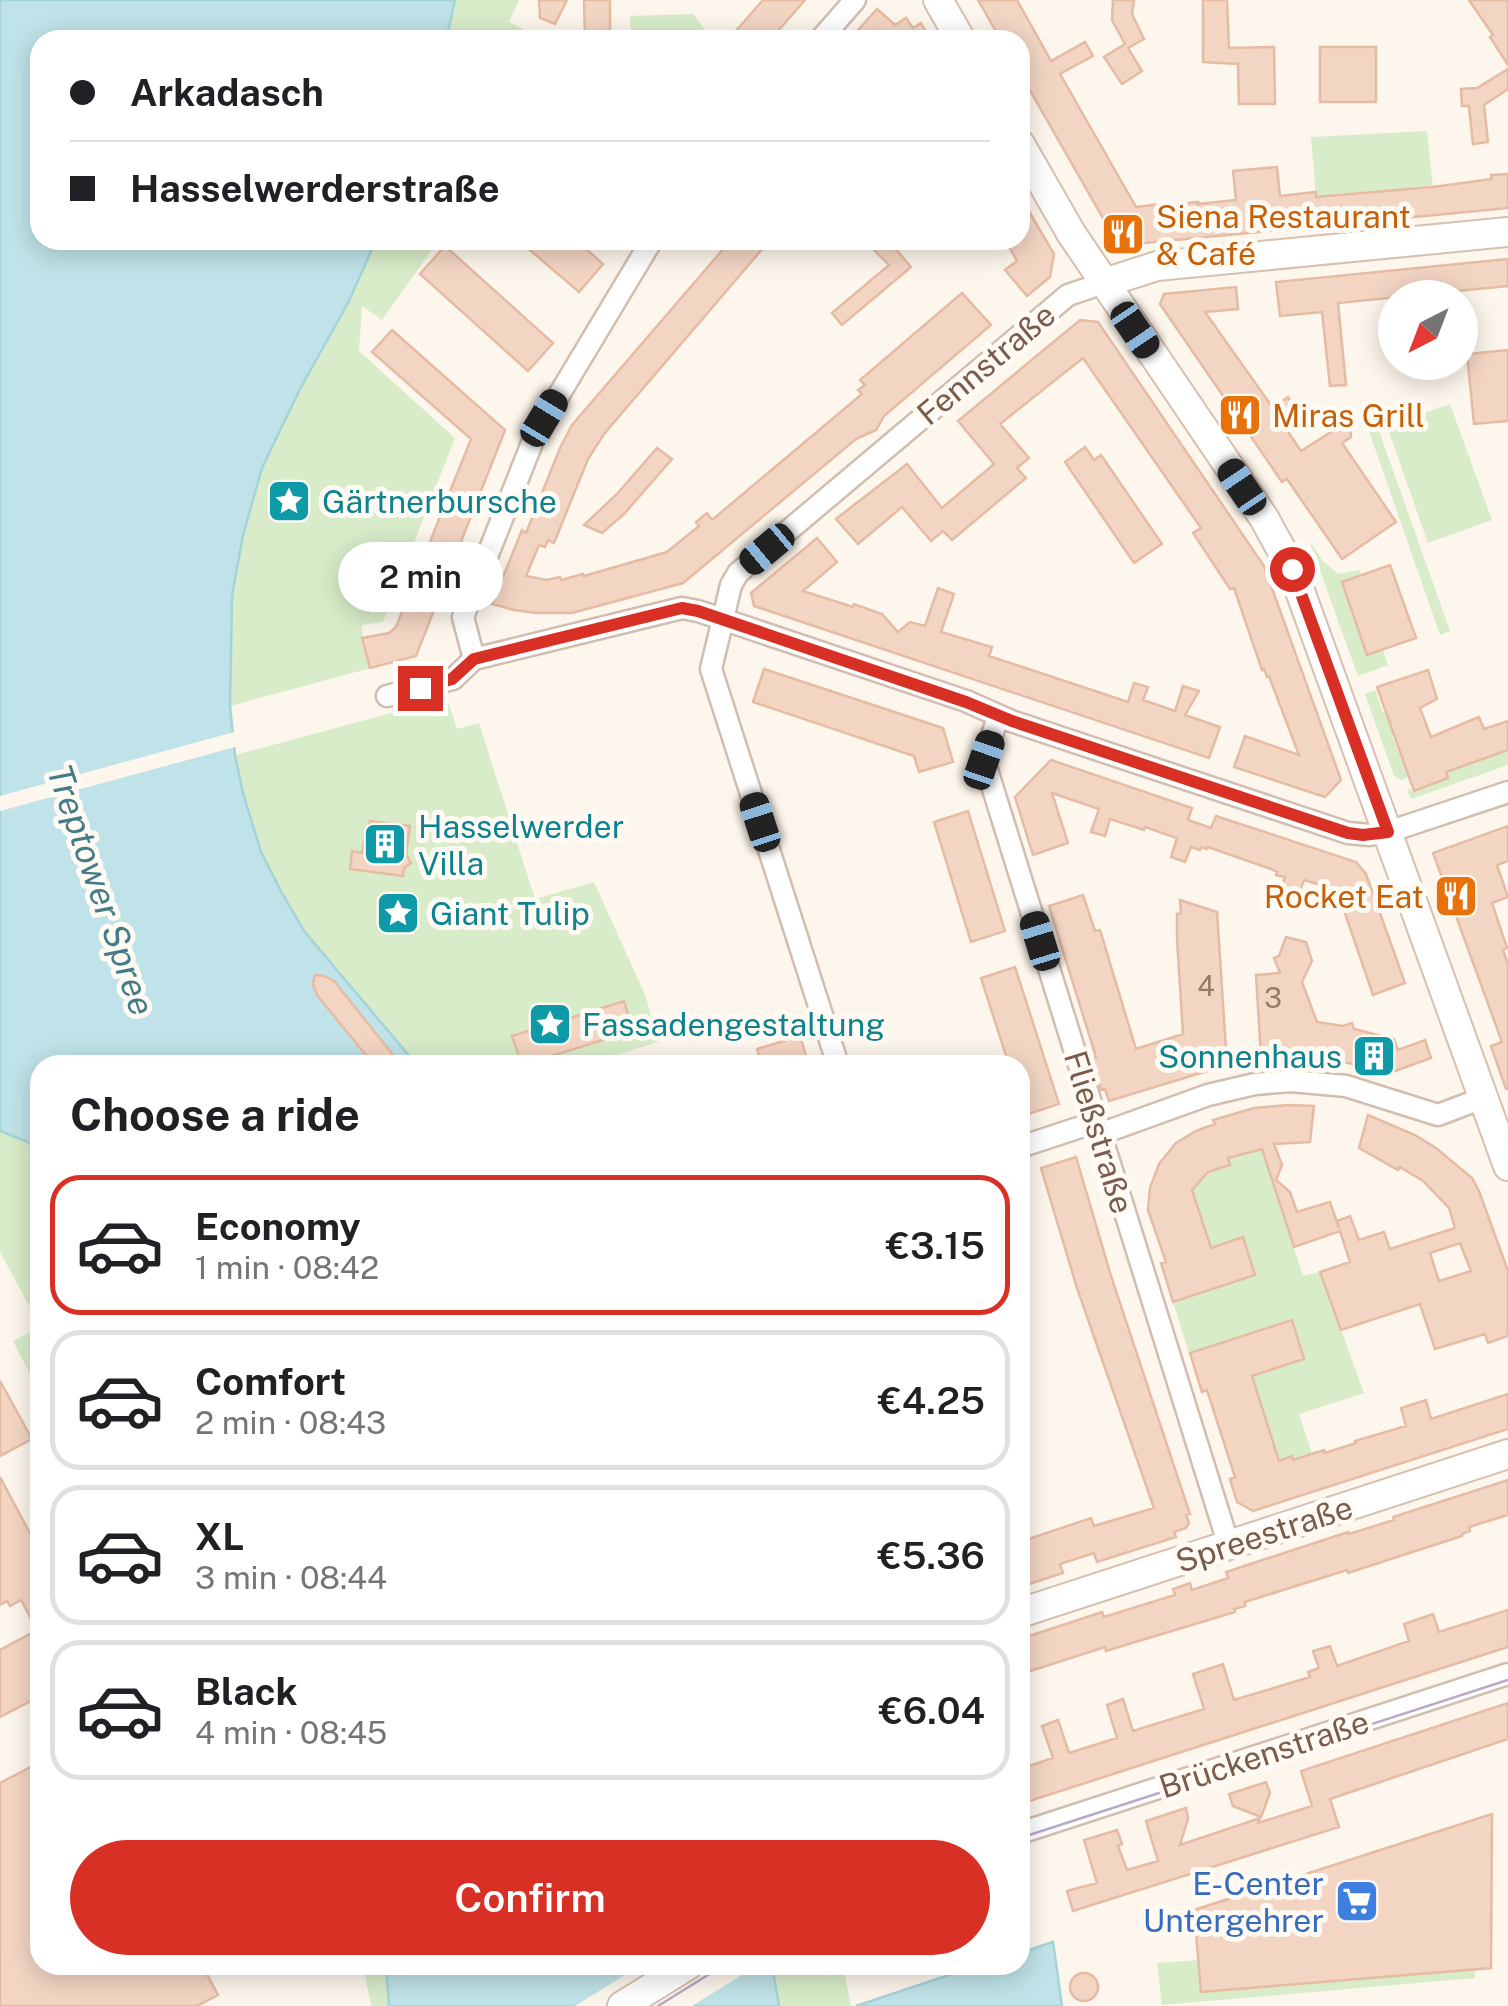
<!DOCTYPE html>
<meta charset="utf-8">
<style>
body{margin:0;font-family:"Public Sans",sans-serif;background:#f6f6f6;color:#202124;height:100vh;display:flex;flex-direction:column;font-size:38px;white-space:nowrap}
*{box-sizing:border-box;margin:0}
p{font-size:32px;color:#757577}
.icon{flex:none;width:55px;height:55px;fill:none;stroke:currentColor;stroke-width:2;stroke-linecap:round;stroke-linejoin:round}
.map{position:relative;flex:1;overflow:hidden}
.side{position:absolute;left:30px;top:1055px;width:1000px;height:920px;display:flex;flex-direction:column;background:#fff;border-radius:30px;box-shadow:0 5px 25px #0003}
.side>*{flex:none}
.banner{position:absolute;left:30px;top:30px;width:1000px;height:220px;border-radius:30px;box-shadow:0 5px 25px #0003;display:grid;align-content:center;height:220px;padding:0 40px;background:#fff}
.needle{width:65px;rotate:222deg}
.fabs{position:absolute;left:1378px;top:280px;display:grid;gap:20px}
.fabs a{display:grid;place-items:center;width:100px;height:100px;border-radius:50%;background:#fff;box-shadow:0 5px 25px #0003;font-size:50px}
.end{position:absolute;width:45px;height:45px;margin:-22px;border:12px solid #d93025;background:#fff;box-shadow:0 0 0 5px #fff}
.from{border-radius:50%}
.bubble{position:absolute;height:70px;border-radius:35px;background:#fff;box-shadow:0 5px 25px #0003;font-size:32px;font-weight:600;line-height:70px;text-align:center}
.car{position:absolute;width:30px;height:60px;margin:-30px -15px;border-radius:12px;box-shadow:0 0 8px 2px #0007;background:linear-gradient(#222 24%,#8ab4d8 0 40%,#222 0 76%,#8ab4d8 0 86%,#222 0)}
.banner b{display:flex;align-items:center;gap:35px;height:95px;font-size:38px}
.banner b+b{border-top:2px solid #e0e0e0}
.banner i{width:25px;height:25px;background:#202124}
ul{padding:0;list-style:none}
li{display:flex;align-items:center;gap:30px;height:140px;margin:0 20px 15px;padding:0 20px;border:5px solid #e0e0e0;border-radius:30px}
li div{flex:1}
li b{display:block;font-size:38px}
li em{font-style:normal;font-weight:600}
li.active{border-color:#d93025}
li>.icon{width:90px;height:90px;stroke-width:1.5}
h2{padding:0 40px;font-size:45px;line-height:120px}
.action{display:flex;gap:20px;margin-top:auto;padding:20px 40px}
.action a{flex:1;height:115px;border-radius:60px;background:#d93025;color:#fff;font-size:40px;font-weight:600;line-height:115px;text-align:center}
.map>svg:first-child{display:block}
.green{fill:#d8ecc9}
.water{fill:#bfe3e8;stroke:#a5d3da;stroke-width:2.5}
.pier{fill:#fdf6ec}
.building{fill:#f3d5c3;stroke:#e6bba3;stroke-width:2.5;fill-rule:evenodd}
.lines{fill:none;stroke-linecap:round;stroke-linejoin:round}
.street-casing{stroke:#d1beb0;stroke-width:25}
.secondary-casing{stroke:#d6c0b0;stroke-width:32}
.street{stroke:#fff;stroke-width:20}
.secondary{stroke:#fff;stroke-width:28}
.tram{stroke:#b9a8c9;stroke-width:2.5}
.route{stroke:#d93025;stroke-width:12}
.labels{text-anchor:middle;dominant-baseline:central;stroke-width:10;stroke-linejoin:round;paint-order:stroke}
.number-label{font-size:28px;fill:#987a6a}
.food-label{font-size:32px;fill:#c56008;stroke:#fffaf3;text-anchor:start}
.street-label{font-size:32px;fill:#7a5c4d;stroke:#fffaf3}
.culture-label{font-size:32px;fill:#0d838f;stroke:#fffaf3;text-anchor:start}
.shop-label{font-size:32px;fill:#366cbe;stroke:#fffaf3;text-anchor:end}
.water-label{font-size:35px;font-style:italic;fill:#437c86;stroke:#fffaf3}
</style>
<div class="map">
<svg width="1508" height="2006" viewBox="0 0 1508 2006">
<rect width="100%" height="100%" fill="#fdf6ec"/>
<!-- green -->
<path class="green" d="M455 0H519L509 22 534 35 535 40H446Z
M693 14 713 40H631L630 16Z
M1427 131 1433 187 1316 197 1311 137Z
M376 240H439L382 320 362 306 359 351 455 438 383 622 362 625 363 642 371 668 230 706 232 596 243 535 262 468 300 389 349 301Z
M1450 404 1492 520 1428 543 1387 426Z
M1373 414 1450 631 1440 635 1364 417Z
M1309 540 1322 560 1338 574 1360 570 1361 575 1342 583 1367 654 1383 650 1388 665 1358 676Z
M1375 690 1383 712H1386L1395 734 1392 736 1409 777 1401 780 1394 776 1365 694Z
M447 698 457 729 479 723 535 899 594 882 646 997 658 1042 585 1065H418C360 999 295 935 261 853 249 822 242 788 235 755Z
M1508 750V765L1411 799 1407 790 1410 788 1412 792 1415 791V789L1448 779 1445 773Z
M0 1131 40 1147V1307L32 1311 0 1252Z
M1262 1149 1303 1276 1320 1272 1364 1393 1299 1414 1312 1454 1293 1460 1292 1457 1269 1464 1277 1454 1258 1395 1245 1378 1304 1359 1292 1321 1189 1353 1173 1302 1255 1275 1243 1237 1208 1249 1205 1229 1192 1190 1209 1172 1229 1165 1228 1158Z
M40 1327V1393L13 1341Z
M1199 1960 1202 1992 1475 1969V1978L1162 2005 1157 1963Z
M363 1965H386L389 2006H371Z
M772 1965H843L851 2006H779Z"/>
<!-- water -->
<path class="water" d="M0 0H455L446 40H40V240H376L349 301 300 389 262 468 243 535 232 596 230 706 235 755 243 793 261 852 281 891 304 931 417 1065H40V1147L0 1131Z
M1053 1942 1062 2006H856L979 1965H1020V1953Z
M386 1965H772L779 2006H389Z"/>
<!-- pier -->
<path class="pier" d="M238 731 239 746 0 811V796Z
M641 1965H758L692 2006H575Z"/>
<!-- building -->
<path class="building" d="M539 0H567L555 24 540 18Z
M584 0H610V38H585Z
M763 0H805L770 40H728Z
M978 0H1017L1051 61 1085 42 1093 56 1060 74 1136 207 1161 204V206L1198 202V204L1236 200 1233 171 1277 167 1280 196 1316 192V197L1433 187 1492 179 1491 175 1508 174V208L1124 245 1115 239 1020 73V40H1001Z
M1113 0H1134L1132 14 1144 39 1128 48 1142 71 1122 84 1104 57 1125 44 1112 20Z
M1203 0H1227L1229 48 1274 47 1275 104H1239L1238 64 1203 62Z
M1469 0H1508V65L1490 37 1493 35Z
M877 9 895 25 906 18 913 28 921 23 930 40H849Z
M1320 47H1376V102H1320Z
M1508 69V89L1484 105 1488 142 1473 144 1469 106H1462L1461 89 1477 88Z
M1020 196 1054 254 1050 277 1027 296 1005 270 1017 261 1005 240H1020Z
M518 240H576L603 264 579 292Z
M731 240H770L604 434 588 459 554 543 548 540 545 547 539 545 526 576 547 580 560 577 561 580 583 574 584 576 667 552 699 526 696 522 707 513 712 520 862 394 858 390 865 385 860 380 962 293 991 325 884 416 876 430 856 439 683 583 572 613H536L514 610 492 604 522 530 526 533 560 448 572 425Z
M864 240H888L911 267 842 325 832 313 889 265Z
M445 246 553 343 528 371 420 274Z
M1508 259V286L1338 303 1346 385 1330 386 1322 312 1280 316 1276 282Z
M1236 287 1238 309 1205 312 1273 408 1288 397 1296 409 1280 420 1301 451 1334 430 1333 417 1349 415 1351 437 1342 443 1396 522 1342 559 1287 479 1282 482 1160 304 1164 294Z
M1080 320 1098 322 1264 566 1341 780 1325 797 1234 767 1245 736 1299 755 1269 676 1267 677 1264 669 1262 670 1234 588 1230 589 1193 533 1201 528 1083 358 1000 424 1029 458 1017 468 1026 478 952 540 943 531 931 541 902 507 858 544 836 519 907 464 942 508 994 464 958 421Z
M392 330 505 430 416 656 370 668 362 638 389 633 396 627 471 439 372 352Z
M1508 350V421L1474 424 1467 354Z
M1085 447 1094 460 1101 455 1162 544 1134 563 1065 462Z
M657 448 672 459 624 514 602 533 584 525 617 494Z
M817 538 837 562 803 591 853 607 854 604 882 614 898 632 910 622 925 626 938 588 954 594 941 632 992 647 989 656 1128 702 1134 683 1148 687 1143 700 1175 711 1183 686 1199 691 1185 715 1220 727 1209 758 754 606 751 593Z
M1390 565 1416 638 1367 655 1342 582Z
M764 669 943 728 953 762 919 772 914 756 753 702Z
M1428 670 1437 699 1420 708 1431 737 1479 717 1484 729 1508 721V750L1446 772 1448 778 1414 791 1377 687Z
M1051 760 1192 808 1188 820 1211 828 1216 816 1356 862 1366 874 1405 983 1373 995 1337 890 1304 880 1296 901 1279 895 1285 877 1276 875 1277 872 1271 869 1208 847 1207 849 1201 847 1200 850 1191 847 1185 862 1171 857 1177 838 1145 827 1144 830 1110 819 1105 836 1091 832 1099 809 1052 793 1068 843 1033 855 1015 797Z
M968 811 1005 931 971 942 934 822Z
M370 821 410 826 406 854 411 863 404 868 403 876 350 869 352 851 362 853 366 829H369Z
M1508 826V861L1497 865 1508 897 1492 903 1507 948 1503 950 1508 964V1089H1506L1491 1046 1502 1042 1433 853Z
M1083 895 1095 931 1100 930 1136 1049 1183 1034 1177 939V914L1181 913 1180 900 1217 912 1227 1065 1109 1101 1105 1089 1101 1090 1092 1059 1096 1057 1049 906Z
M1286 937 1306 942 1312 961 1302 982 1317 1022 1343 1026 1352 1023 1354 1029 1394 1039 1398 1050 1425 1040 1431 1058 1390 1073 1327 1058 1298 1056 1261 1057 1256 975 1280 973 1274 958 1279 956Z
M1015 967 1059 1104 1025 1115 1020 1101V1065H1009L981 978Z
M315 975 324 976 334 981 401 1065H374L317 995 313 984Z
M624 1001 633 1031 522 1065 512 1036Z
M800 1036 809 1065H762L757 1049Z
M1289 1105 1314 1106 1310 1142 1274 1144 1282 1165 1276 1180 1290 1192 1297 1212 1330 1202 1339 1228 1337 1221 1350 1216 1359 1240 1384 1232 1390 1249 1455 1228 1449 1208 1423 1181 1400 1167 1398 1170 1359 1148 1368 1115 1415 1135 1436 1148 1472 1178 1479 1191 1508 1271V1336L1488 1343 1485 1334 1435 1349 1420 1304 1341 1330 1320 1272 1350 1262 1340 1231 1294 1247 1262 1149 1228 1158 1230 1165 1208 1172 1192 1190 1211 1248 1243 1237 1255 1275 1173 1302 1161 1263 1166 1262 1148 1210 1150 1188 1159 1164 1176 1143 1196 1131 1215 1124 1213 1120 1254 1108ZM1460 1243 1471 1271 1439 1281 1430 1253Z
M1076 1157 1111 1276 1190 1514 1186 1515 1189 1523 1186 1528 1174 1532 1176 1537 1097 1562 1094 1553 1060 1564 1063 1573 1020 1587V1542L1091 1518 1094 1526 1154 1508 1077 1288 1041 1168Z
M1292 1320 1304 1359 1252 1376 1279 1461 1292 1456 1293 1460 1324 1450 1325 1453 1356 1443 1355 1441 1406 1426 1401 1408 1426 1400 1431 1419 1508 1394V1429L1253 1511 1237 1502 1230 1479 1235 1477 1207 1390 1202 1392 1190 1353Z
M0 1381 32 1439 0 1456Z
M0 1477 40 1552V1696L0 1717V1650L37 1630 21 1600 10 1606 7 1601 0 1605Z
M1508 1480V1515L1469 1527 1470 1531 1462 1534V1536L1348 1573 1347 1570 1245 1602V1606L1234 1609 1235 1612 1205 1621 1106 1651 1105 1647 1024 1673V1671L1020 1672V1639L1102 1612 1104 1617 1175 1595 1173 1589 1190 1583 1192 1590 1228 1578 1226 1572 1348 1532 1349 1534 1394 1520 1393 1517Z
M1508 1610V1647L1020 1804V1769L1053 1758 1042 1726 1058 1720 1069 1753 1117 1738 1107 1705 1123 1699 1133 1731 1204 1709 1193 1674 1223 1664 1234 1700 1310 1677 1308 1672 1319 1668 1313 1651 1330 1646 1337 1666 1409 1641 1404 1624 1433 1614 1439 1632Z
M1508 1703V1739L1330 1799 1339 1827 1073 1911 1067 1891 1097 1883 1084 1840 1117 1830 1122 1844 1118 1846 1127 1870 1158 1861 1146 1821 1186 1808 1188 1819 1180 1845 1260 1818 1258 1823 1312 1806 1301 1771Z
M40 1762V1965H202L218 1995 197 2006H0V1783Z
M1266 1782 1270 1793 1261 1817 1233 1806 1229 1794Z
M1492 1814 1491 1968 1201 1992 1194 1910Z
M1070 1987a14 14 0 1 1 28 0a14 14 0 1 1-28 0Z"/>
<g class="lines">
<!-- street casing -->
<g class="street-casing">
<path id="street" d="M820 40 855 0
M474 659 463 617 536 433 652 240
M387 696 453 679 474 659 682 608 698 611 966 701 1011 721 1348 833 1370 835 1388 832 1508 792
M998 717 984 760 1229 1546
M838 1065 711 669 731 585 738 573 1068 295 1104 283
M1100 1134 1208 1095 1255 1084 1291 1081 1346 1086 1438 1115 1483 1098
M1020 1147 1096 1122
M1020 1833 1508 1674"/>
</g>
<!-- secondary casing -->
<g class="secondary-casing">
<path id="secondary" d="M938 0 961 40
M1020 144 1071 233 1264 518 1292 569 1508 1166
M1104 283 1157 266 1508 232
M1020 1613 1508 1454
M622 2006 688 1965"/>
</g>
<!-- street -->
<use href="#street" class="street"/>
<!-- secondary -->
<use href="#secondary" class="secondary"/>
<!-- tram -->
<path class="tram" d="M1020 1838 1508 1680
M658 2006 724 1965"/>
</g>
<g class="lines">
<!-- route -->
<path class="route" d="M420 688 452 679 474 659 682 608 698 611 966 702 1012 721 1348 833 1363 835 1388 832 1292 569"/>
</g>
<!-- icons -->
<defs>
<g id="restaurant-square" transform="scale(2.25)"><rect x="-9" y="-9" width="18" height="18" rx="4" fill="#e8710a" stroke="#fffaf3"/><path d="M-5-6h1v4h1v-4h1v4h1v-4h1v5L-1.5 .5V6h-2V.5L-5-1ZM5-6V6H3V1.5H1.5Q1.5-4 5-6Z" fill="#fff"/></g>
<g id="sight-square" transform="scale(2.25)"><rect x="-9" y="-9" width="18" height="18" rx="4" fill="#0f9aa8" stroke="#fffaf3"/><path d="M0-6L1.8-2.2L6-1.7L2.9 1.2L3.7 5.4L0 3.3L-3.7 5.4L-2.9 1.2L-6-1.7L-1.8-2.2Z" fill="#fff"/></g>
<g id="building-square" transform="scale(2.25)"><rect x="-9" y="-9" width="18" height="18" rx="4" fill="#0f9aa8" stroke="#fffaf3"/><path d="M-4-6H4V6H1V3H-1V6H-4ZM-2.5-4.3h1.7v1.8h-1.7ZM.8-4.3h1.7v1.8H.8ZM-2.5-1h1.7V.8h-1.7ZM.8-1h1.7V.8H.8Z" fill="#fff"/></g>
<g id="supermarket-square" transform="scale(2.25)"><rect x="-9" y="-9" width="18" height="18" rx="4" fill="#3f7fe0" stroke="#fffaf3"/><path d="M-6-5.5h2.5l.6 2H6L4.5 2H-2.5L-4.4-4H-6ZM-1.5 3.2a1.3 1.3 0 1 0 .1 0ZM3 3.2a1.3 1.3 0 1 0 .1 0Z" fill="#fff"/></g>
</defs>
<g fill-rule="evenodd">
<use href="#restaurant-square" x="1123" y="234"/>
<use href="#restaurant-square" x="1240" y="415"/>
<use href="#sight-square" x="289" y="501"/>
<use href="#building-square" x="385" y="844"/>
<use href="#restaurant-square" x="1456" y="896"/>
<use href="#sight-square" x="398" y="913"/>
<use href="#sight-square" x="550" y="1024"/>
<use href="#building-square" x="1374" y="1056"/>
<use href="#supermarket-square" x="1357" y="1901"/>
</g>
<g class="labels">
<!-- number labels -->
<g class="number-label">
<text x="1206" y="985">4</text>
<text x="1273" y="997">3</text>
</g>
<!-- food labels -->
<g class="food-label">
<text x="1156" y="216">Siena Restaurant<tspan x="1156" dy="37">&amp; Café</tspan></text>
<text x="1272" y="415">Miras Grill</text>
<text x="1424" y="896" text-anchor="end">Rocket Eat</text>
</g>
<!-- street labels -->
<g class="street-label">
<text transform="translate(986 364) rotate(-40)">Fennstraße</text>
<text transform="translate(1099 1132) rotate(73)">Fließstraße</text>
<text transform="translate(1264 1534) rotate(-18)">Spreestraße</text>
<text transform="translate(1264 1754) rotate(-18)">Brückenstraße</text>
</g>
<!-- culture labels -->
<g class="culture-label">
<text x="322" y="501">Gärtnerbursche</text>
<text x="418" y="826">Hasselwerder<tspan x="418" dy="37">Villa</tspan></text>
<text x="430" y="913">Giant Tulip</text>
<text x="582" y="1024">Fassadengestaltung</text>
<text x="1342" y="1056" text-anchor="end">Sonnenhaus</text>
</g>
<!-- shop labels -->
<g class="shop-label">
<text x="1324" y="1883">E-Center<tspan x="1324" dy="37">Untergehrer</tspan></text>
</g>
<!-- water labels -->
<g class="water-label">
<text transform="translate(101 890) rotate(71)">Treptower Spree</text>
</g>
</g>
</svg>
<div class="fabs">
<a><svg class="needle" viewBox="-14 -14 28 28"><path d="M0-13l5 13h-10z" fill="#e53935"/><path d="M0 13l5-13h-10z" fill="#757577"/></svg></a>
</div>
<i class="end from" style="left:1292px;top:569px"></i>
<i class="end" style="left:420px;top:688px"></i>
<div class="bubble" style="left:338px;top:542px;width:165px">2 min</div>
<i class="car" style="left:1135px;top:330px;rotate:146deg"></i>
<i class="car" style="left:544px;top:418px;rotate:31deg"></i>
<i class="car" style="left:1242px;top:487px;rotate:326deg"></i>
<i class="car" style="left:767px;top:549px;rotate:230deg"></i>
<i class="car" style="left:984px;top:760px;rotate:19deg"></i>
<i class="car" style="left:760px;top:822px;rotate:342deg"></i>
<i class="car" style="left:1040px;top:941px;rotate:343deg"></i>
<div class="banner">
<b><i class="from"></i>Arkadasch</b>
<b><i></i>Hasselwerderstraße</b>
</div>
<section class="side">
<h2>Choose a ride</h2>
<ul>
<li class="active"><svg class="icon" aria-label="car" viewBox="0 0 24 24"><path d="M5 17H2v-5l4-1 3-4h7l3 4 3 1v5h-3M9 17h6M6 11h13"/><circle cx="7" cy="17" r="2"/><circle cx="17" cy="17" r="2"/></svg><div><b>Economy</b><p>1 min · 08:42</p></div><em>€3.15</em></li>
<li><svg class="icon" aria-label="car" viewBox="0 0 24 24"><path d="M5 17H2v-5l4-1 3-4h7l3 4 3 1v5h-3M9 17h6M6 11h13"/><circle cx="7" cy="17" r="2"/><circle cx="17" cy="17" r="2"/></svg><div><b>Comfort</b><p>2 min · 08:43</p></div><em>€4.25</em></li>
<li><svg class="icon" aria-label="car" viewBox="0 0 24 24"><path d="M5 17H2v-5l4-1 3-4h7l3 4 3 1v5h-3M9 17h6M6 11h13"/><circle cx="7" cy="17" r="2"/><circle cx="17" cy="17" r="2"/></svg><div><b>XL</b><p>3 min · 08:44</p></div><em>€5.36</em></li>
<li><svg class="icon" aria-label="car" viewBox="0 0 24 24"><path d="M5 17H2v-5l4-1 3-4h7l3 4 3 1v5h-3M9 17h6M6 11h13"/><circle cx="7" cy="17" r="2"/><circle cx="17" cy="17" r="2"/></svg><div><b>Black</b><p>4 min · 08:45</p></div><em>€6.04</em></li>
</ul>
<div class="action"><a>Confirm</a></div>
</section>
</div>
